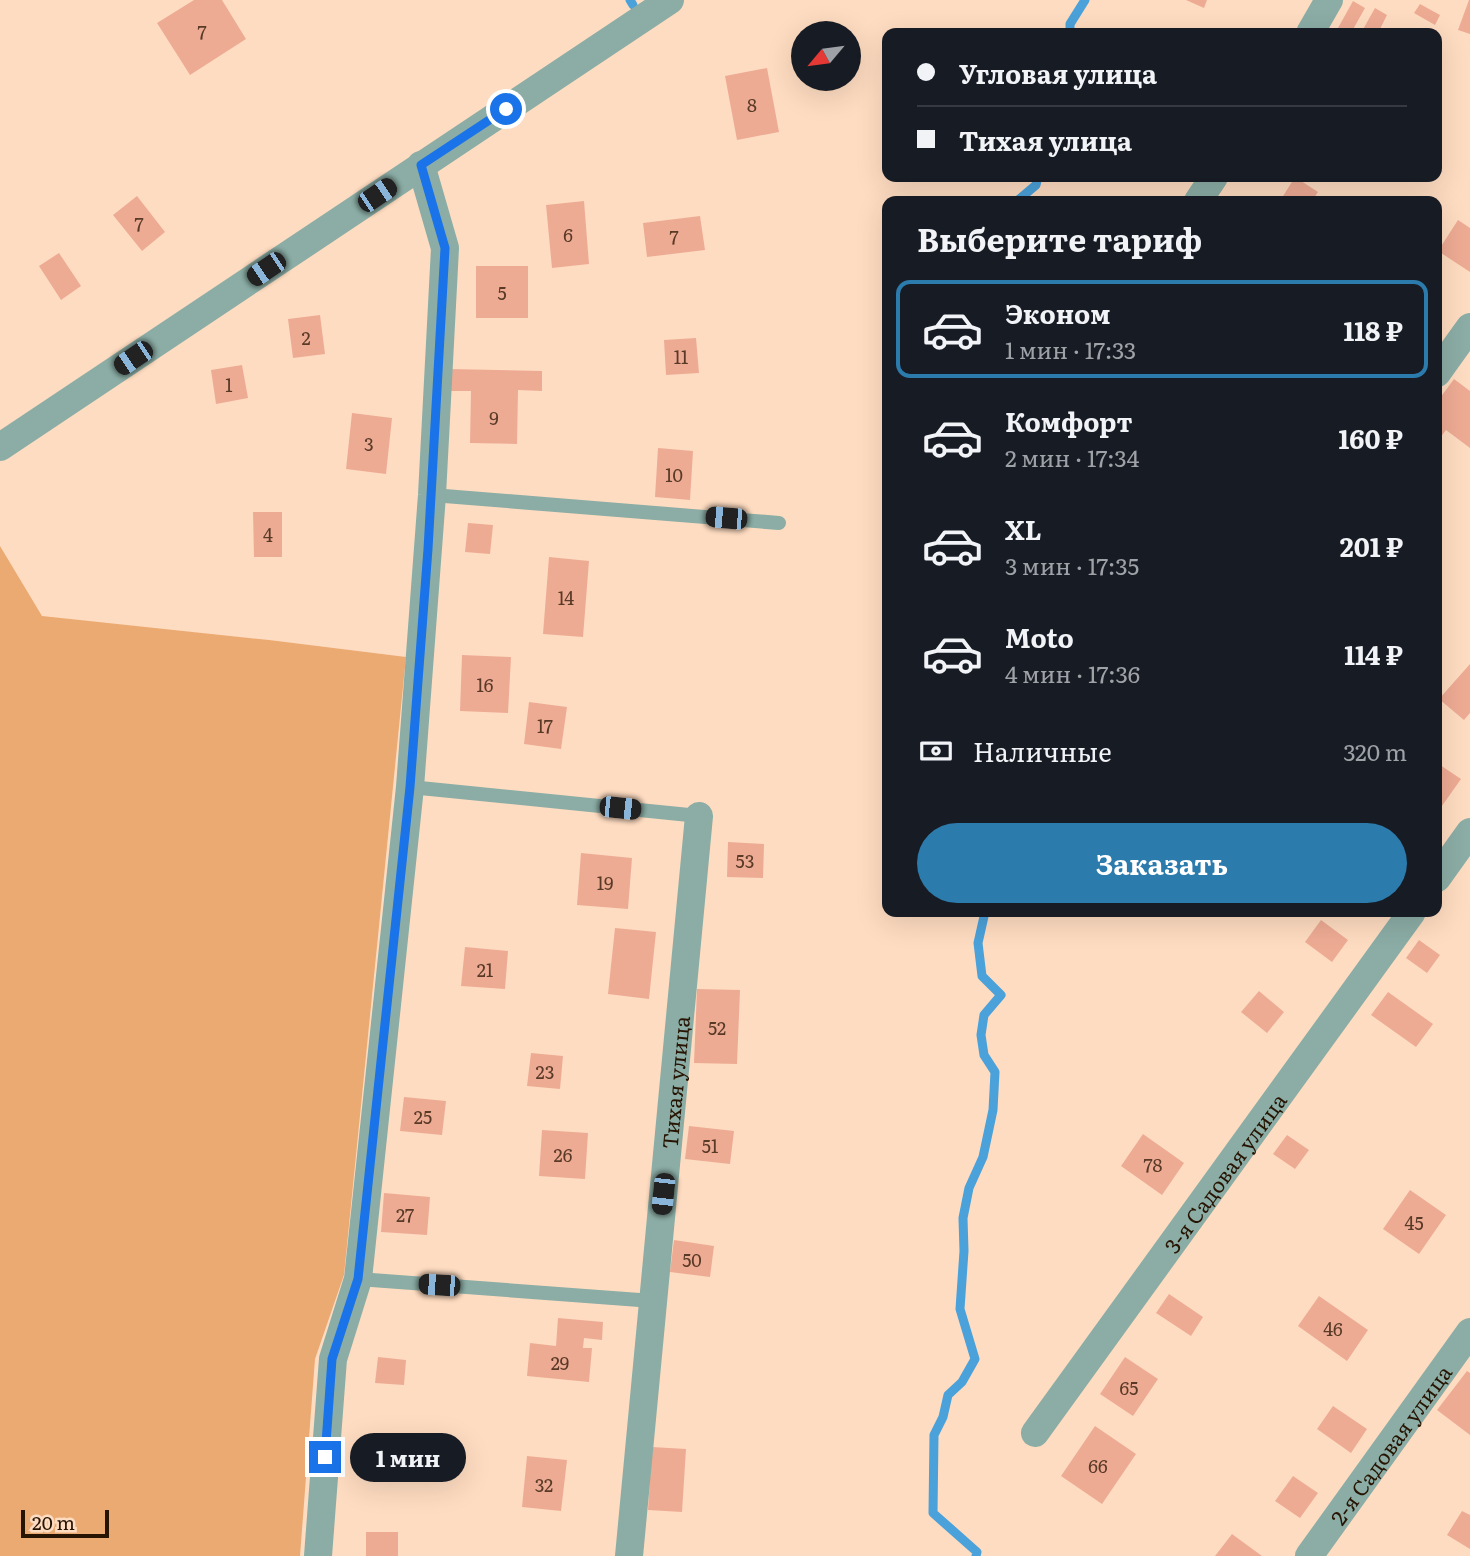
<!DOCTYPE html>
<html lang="ru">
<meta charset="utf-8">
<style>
body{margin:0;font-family:Literata,serif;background:#20242c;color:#f1f3f6;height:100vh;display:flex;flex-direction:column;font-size:26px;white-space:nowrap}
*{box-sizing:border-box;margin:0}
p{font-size:23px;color:#9ea1a6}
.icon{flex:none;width:38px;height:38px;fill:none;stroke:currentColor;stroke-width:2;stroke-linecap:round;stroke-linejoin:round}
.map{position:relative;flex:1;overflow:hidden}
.sheet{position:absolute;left:882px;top:196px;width:560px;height:721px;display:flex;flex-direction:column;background:#171b24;border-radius:14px;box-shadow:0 7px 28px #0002}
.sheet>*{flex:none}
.top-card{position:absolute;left:882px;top:28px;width:560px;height:154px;border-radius:14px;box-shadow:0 7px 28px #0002;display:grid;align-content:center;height:154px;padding:0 35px;background:#171b24}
.needle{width:46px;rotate:241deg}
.fabs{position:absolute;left:791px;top:21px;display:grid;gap:14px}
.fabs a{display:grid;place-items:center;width:70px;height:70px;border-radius:50%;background:#171b24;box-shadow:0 7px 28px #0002;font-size:35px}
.scale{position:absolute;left:21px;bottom:18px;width:88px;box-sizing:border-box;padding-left:7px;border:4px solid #271403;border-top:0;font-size:19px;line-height:24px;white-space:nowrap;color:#271403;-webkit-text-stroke:5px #fedcc1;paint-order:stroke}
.end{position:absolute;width:32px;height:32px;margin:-16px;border:9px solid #1a73e8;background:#fff;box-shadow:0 0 0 4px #fff}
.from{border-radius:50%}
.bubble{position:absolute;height:49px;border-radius:24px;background:#171b24;box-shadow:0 7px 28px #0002;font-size:23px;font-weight:700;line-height:49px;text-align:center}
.car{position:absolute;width:21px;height:42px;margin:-21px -10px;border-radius:9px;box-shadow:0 0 5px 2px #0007;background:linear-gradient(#222 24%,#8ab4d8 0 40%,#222 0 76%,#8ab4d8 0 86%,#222 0)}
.top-card b{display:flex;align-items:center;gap:24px;height:66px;font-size:26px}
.top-card b+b{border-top:2px solid #363941}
.top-card i{width:18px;height:18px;background:#f1f3f6}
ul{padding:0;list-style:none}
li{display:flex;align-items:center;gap:21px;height:98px;margin:0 14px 10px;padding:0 21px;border:4px solid transparent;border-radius:14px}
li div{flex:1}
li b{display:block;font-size:26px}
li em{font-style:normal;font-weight:700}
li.on{border-color:#2c7bad}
li>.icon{width:63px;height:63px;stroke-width:1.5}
h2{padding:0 35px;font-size:32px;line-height:84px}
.pay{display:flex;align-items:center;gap:18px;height:77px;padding:0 35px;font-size:26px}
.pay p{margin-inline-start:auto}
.button{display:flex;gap:14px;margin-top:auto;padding:14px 35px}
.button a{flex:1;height:80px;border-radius:42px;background:#2c7bad;color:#fff;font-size:28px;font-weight:700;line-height:80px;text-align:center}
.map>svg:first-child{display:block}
.green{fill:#ecaa73}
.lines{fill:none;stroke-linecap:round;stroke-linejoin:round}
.stream{stroke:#4ba1d9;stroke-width:9}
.building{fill:#eeab94}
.lane{stroke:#8bada5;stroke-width:14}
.street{stroke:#8bada5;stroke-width:28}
.route{stroke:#1a73e8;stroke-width:9}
.labels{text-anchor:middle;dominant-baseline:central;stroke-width:6;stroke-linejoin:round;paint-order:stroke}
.number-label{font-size:18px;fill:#593a27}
.street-label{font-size:21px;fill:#271403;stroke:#fedcc1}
</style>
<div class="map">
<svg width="1470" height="1556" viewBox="0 0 1470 1556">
<rect width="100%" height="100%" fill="#fedcc1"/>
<!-- green -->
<path class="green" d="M0 546 42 616 269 640 406 657 344 1275 315 1359 300 1556H0Z"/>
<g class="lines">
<!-- stream -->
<path class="stream" d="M630 0 633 5
M1070 33V24L1085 0
M1017 201 1036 185 1038 177
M976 1556 977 1552 933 1513 934 1435 943 1417 948 1395 962 1382 975 1359 960 1309 964 1251 963 1218 969 1188 983 1157 993 1110 995 1072 984 1055 981 1035 984 1015 1001 995 982 976 978 943 985 912"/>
</g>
<!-- building -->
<path class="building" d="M194 0H222L246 39 190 75 157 23Z
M1186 0H1207L1204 8Z
M1469 0H1470V34L1458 30Z
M1353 1 1365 8 1351 33H1347L1338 28Z
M1420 4 1440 15 1435 25 1414 13Z
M1375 8 1387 15 1378 33H1361Z
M767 68 779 132 737 140 725 76Z
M1295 177 1318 192 1312 201H1280Z
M137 196 165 232 142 251 113 215Z
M584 201 589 264 552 268 546 205Z
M700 216 705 250 647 257 643 223Z
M1458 220 1470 228V272L1438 251Z
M59 253 81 286 61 300 39 266Z
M476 266H528V318H476Z
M320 315 325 354 293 358 288 319Z
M696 338 699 373 666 375 664 340Z
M242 365 248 398 216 404 211 370Z
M449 369 542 371V391L518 390 517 444 470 443 471 391H449Z
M1454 379 1470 391V448L1446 430 1437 442V402Z
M352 413 392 418 386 474 346 469Z
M658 448 693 451 690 500 655 497Z
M253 512H282V557H254Z
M468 523 493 525 490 554 465 552Z
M549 557 589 561 583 637 543 634Z
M462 655 511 657 508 713 460 711Z
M1470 664V713L1464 720 1439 699Z
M529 702 567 707 561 749 524 744Z
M1437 763 1461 779 1437 813Z
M728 842 764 844 763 878 727 877Z
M581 853 632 858 628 909 577 905Z
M1321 920 1348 940 1332 962 1305 942Z
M615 928 656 932 649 999 608 994Z
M1419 940 1440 955 1427 973 1406 958Z
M465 947 508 951 505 989 461 986Z
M697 989 740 990 737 1064 694 1063Z
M1259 991 1284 1012 1267 1033 1241 1012Z
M1388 992 1433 1024 1416 1047 1371 1015Z
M531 1053 563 1056 560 1089 527 1086Z
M404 1097 446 1101 442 1135 400 1131Z
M689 1126 734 1131 730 1164 685 1159Z
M542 1130 588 1133 585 1179 539 1176Z
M1143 1134 1184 1163 1162 1195 1121 1166Z
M1287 1135 1309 1150 1295 1169 1273 1154Z
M1410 1190 1446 1215 1419 1254 1383 1229Z
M384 1193 430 1197 427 1235 381 1232Z
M674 1240 714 1246 710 1277 670 1272Z
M1169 1294 1203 1317 1191 1336 1156 1313Z
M1319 1296 1368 1330 1347 1361 1298 1326Z
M558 1318 603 1322 602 1340 584 1338 583 1348H592L589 1382 527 1376 530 1343 556 1346Z
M378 1357 406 1360 404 1385 375 1383Z
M1125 1357 1158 1379 1133 1416 1100 1394Z
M1467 1371 1470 1373V1435L1437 1410Z
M1333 1406 1367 1429 1351 1453 1317 1429Z
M1095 1426 1136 1454 1102 1504 1061 1476Z
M652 1447 686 1449 682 1512 648 1510Z
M527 1456 567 1460 561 1511 522 1507Z
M1293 1476 1318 1493 1300 1518 1275 1501Z
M1462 1511 1470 1515V1549L1447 1535Z
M366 1532H398V1556H366Z
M1232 1534 1262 1556H1215Z"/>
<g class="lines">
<!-- lane -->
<path class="lane" d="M432 495 779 523
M410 787 699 816
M358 1279 653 1301"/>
<!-- street -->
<g class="street">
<path d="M1310 33 1329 0"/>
<path d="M1198 201 1214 177"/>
<path d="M1437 373 1470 327"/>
<path d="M0 447 670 0"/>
<path d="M1437 878 1470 832"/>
<path id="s1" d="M1035 1433 1412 912"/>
<path d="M318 1556 333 1359 358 1279 410 787 432 495 445 248 421 165"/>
<path id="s2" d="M629 1556 699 816"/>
<path id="s3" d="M1309 1556 1470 1332"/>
</g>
</g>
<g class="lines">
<!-- route -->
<path class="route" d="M325 1457 332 1359 358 1279 410 787 428 549 445 248 421 165 506 109"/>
</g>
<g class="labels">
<!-- number labels -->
<g class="number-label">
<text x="202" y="31">7</text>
<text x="752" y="104">8</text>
<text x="139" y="223">7</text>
<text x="568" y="234">6</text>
<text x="674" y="236">7</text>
<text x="502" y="292">5</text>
<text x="306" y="337">2</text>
<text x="681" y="356">11</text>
<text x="229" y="384">1</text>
<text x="494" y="417">9</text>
<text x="369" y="443">3</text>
<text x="674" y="474">10</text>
<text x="268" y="534">4</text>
<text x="566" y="597">14</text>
<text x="485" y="684">16</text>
<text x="545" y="725">17</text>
<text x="745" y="860">53</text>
<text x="605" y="882">19</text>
<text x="485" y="969">21</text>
<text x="717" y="1027">52</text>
<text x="545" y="1071">23</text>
<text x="423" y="1116">25</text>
<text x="710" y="1145">51</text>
<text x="563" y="1154">26</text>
<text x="1153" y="1164">78</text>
<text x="405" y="1214">27</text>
<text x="1414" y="1222">45</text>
<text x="692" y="1259">50</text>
<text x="1333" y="1328">46</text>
<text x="560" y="1362">29</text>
<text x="1129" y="1387">65</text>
<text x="1098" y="1465">66</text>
<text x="544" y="1484">32</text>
</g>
<!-- street labels -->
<g class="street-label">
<text stroke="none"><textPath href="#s2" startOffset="476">Тихая улица</textPath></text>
<text stroke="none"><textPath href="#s1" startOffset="322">3-я Садовая улица</textPath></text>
<text stroke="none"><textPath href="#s3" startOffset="138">2-я Садовая улица</textPath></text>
</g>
</g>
</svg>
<div class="fabs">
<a><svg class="needle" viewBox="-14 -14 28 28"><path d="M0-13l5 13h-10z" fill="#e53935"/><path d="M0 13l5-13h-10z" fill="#9ea1a6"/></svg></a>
</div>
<div class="scale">20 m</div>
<i class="end from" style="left:506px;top:109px"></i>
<i class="end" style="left:325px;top:1457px"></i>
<div class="bubble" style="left:350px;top:1433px;width:116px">1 мин</div>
<i class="car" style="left:377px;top:195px;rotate:56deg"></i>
<i class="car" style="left:266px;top:269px;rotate:236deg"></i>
<i class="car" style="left:133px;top:358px;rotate:236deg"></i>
<i class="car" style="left:726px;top:518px;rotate:275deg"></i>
<i class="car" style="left:620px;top:808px;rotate:96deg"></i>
<i class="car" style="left:663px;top:1194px;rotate:186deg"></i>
<i class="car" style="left:439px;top:1285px;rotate:274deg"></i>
<div class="top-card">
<b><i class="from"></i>Угловая улица</b>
<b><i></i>Тихая улица</b>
</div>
<section class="sheet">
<h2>Выберите тариф</h2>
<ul>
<li class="on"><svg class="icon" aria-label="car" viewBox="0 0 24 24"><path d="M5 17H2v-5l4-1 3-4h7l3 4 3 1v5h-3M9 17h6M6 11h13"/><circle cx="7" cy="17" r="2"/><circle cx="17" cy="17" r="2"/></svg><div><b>Эконом</b><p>1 мин · 17:33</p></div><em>118 ₽</em></li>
<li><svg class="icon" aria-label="car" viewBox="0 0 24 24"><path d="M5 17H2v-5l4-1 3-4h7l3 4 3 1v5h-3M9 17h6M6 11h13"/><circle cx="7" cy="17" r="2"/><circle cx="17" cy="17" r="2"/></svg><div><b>Комфорт</b><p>2 мин · 17:34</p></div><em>160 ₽</em></li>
<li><svg class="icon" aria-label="car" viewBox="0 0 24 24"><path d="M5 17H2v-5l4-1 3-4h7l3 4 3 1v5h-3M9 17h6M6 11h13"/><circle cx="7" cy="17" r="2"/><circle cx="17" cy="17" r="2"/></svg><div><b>XL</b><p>3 мин · 17:35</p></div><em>201 ₽</em></li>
<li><svg class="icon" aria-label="car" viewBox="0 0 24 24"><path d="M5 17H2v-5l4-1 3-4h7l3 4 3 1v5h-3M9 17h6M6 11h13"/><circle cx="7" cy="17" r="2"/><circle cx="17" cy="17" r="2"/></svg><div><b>Moto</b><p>4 мин · 17:36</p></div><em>114 ₽</em></li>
</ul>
<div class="pay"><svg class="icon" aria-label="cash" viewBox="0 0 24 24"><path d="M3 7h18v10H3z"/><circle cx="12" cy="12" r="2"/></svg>Наличные<p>320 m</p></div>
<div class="button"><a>Заказать</a></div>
</section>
</div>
